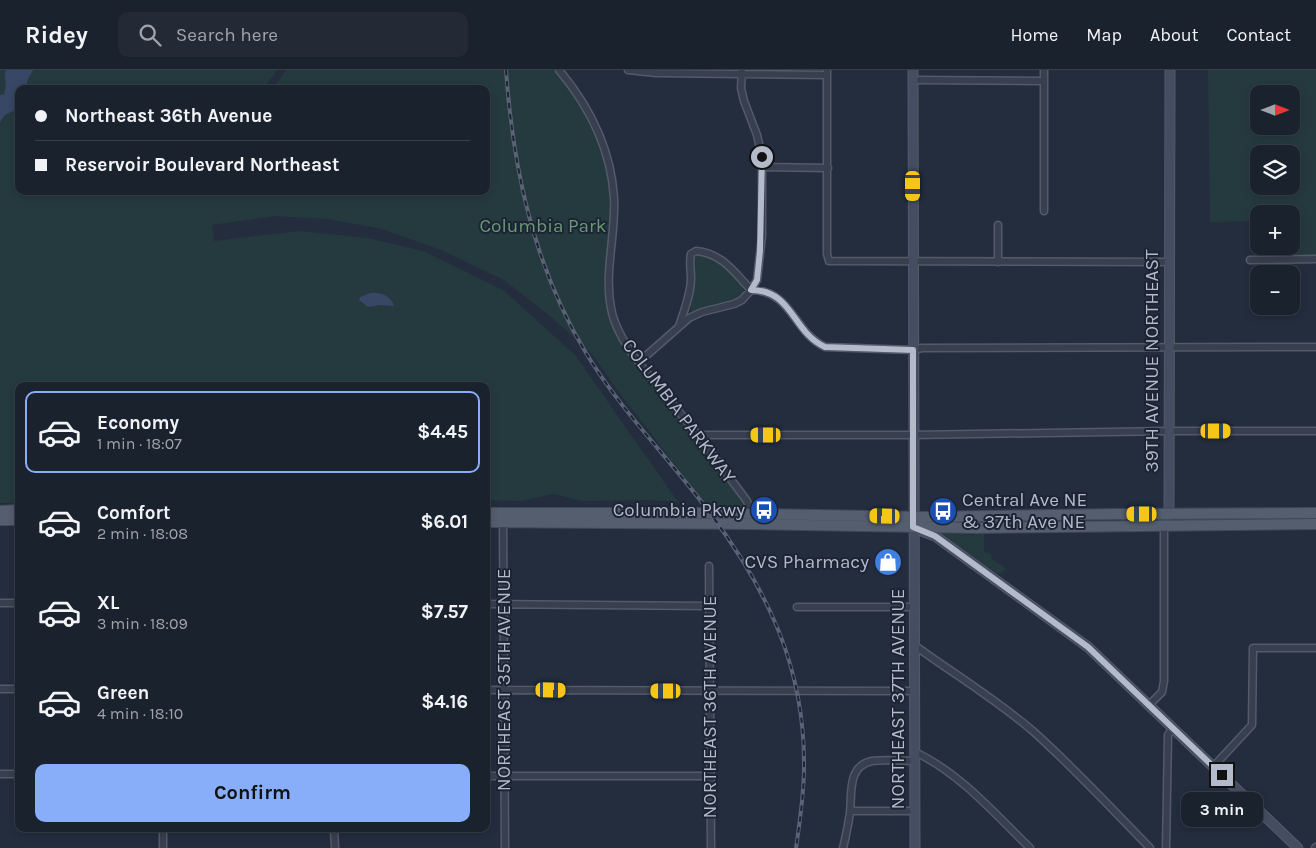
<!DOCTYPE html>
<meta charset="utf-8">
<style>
body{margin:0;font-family:Karla,sans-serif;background:#232a36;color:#f1f3f6;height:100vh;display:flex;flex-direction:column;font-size:19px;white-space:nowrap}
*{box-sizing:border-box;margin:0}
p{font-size:16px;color:#9fa4aa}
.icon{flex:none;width:28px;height:28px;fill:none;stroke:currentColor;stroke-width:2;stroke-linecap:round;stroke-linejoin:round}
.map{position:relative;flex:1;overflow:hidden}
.drawer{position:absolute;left:15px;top:312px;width:475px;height:450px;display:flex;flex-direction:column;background:#1a222e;border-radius:10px;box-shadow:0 2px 8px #0003,0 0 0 1px #383f4a}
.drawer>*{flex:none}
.banner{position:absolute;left:15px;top:15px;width:475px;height:110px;border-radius:10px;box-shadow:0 2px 8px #0003,0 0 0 1px #383f4a;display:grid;align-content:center;height:110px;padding:0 20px;background:#1a222e}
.needle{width:32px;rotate:90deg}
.fabs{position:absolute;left:1250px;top:15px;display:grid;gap:10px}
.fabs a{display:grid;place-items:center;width:50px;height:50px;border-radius:10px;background:#1a222e;box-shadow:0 2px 8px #0003,0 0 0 1px #383f4a;font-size:25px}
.end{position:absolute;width:22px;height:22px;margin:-11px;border:6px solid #b3bac9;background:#111;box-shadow:0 0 0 2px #111}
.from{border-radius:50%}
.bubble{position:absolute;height:35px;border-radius:10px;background:#1a222e;box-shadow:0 2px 8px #0003,0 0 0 1px #383f4a;font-size:16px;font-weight:700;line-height:35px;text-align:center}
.car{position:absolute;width:15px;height:30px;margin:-15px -8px;border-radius:6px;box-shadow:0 0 4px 1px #0007;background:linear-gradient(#f5c518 24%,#345 0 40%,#f5c518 0 76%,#345 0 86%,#f5c518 0)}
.banner b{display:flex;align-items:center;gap:18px;height:48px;font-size:19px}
.banner b+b{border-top:1px solid #383f4a}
.banner i{width:12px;height:12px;background:#f1f3f6}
ul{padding:9px 0 0;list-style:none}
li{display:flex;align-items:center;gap:15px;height:82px;margin:0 10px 8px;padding:0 10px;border:2px solid transparent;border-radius:10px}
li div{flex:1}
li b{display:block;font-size:19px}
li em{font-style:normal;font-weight:700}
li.active{border-color:#88adf9}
li>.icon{width:45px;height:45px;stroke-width:1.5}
.primary-button{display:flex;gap:10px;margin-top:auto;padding:10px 20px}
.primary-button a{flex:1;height:58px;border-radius:10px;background:#88adf9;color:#111;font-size:20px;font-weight:700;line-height:58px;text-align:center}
header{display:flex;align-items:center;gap:30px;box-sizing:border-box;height:70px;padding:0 25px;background:#1a222e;border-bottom:1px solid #383f4a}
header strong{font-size:24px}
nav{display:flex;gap:28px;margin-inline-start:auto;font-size:18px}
.search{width:350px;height:45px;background:#232a36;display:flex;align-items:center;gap:12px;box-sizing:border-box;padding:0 18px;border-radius:10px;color:#9fa4aa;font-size:19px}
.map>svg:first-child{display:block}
.green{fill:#253a3f;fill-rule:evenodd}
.water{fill:#374765}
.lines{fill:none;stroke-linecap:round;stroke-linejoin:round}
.street-casing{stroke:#535a69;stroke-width:9}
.secondary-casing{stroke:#535a69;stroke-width:11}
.primary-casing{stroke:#414857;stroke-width:12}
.street{stroke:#383f4e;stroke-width:6}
.secondary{stroke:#454e61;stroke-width:9}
.primary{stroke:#555e6e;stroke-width:10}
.rail-casing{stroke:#596375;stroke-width:4}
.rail{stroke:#1d2433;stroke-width:2;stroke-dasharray:5.5;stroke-linecap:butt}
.route{stroke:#b3bac9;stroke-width:6}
.labels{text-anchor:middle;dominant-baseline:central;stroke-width:4;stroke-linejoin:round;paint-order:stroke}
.park-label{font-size:19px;fill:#6a9a78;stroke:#1d2433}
.street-label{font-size:19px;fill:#b3bac9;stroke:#1d2433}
.poi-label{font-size:19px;fill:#b3bac9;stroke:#1d2433;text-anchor:end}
</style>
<header>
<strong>Ridey</strong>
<div class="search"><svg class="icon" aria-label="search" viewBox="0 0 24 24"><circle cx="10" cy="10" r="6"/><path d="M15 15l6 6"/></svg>Search here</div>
<nav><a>Home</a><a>Map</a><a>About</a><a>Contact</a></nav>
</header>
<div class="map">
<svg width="1316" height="778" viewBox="0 0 1316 778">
<rect width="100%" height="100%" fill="#232d3e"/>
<!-- green -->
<path class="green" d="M0 0H277L263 19H19V121H486V19H273L286 0H554C591 43 611 89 610 147 610 185 600 224 615 261 618 269 624 276 629 284L733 416 744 432 743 438 740 441H711L618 321 593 285 550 246 504 210 441 180 382 159 328 149 275 146 212 155 214 171 300 161 367 168 423 181 503 220 575 285 678 432 648 430 581 431 559 425 552 424 522 431 486 430V316H19V433H0Z
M1208 0H1316V185L1275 186V176H1291V144H1259V151L1210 152ZM1259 24H1291V56H1259ZM1259 84H1291V116H1259Z
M699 184C715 187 744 207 744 224L734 232 714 234 694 242 690 241 695 208V187Z
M984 461V482L991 483 992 489 1004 497 1005 499 1003 502 998 504 938 462 973 465Z"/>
<!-- water -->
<path class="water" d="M6 0H33L28 9 25 19H19V38L5 45 0 52V25L4 24C8 15 3 8 6 0Z
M371 223C381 222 391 226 394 236L379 235 368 237 359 230 360 227Z"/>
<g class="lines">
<!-- street casing -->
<g class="street-casing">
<path id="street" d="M559 0C590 37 611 78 614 128 616 164 604 202 611 238 614 256 625 274 636 289L698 365 747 431 752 447
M628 0 656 3 827 5
M827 0V184L829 191 1169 192
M1044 0V141
M913 10 1043 11
M762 97 828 98
M998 155V192
M1250 190 1316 189
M679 256C684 241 691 224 691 208 691 200 689 193 691 184L696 181C722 183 735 203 751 220 792 220 793 262 825 277L913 280 922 278 1316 277
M639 292 689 248 702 242 734 234 742 230 751 220 757 210 762 166V87L757 65 744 31 741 18 742 0
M698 365H913L1169 361H1316
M503 449 505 778
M709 496 711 778
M0 533H19
M486 534 709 536
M797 537H914
M914 575C954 604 997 630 1034 662 1075 699 1112 739 1150 778
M0 619H19
M486 620 915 621
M1149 635 1162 622 1164 611V455
M915 682C960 703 995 744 1030 778
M1213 697 1252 655 1253 578H1316
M0 704H19
M486 706H711
M850 741H915
M163 759V778
M334 759 335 778
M843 778C846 766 848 755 850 743 852 724 847 696 872 691 886 689 901 691 915 691
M1166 778 1168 665 1173 658
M1315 778 1316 777"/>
</g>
<!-- secondary casing -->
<g class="secondary-casing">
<path id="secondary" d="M913 0 915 778
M1164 455 1169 444 1170 0
M914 458 935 466 1088 577 1298 778"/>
</g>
<!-- primary casing -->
<g class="primary-casing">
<path id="primary" d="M0 441 19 440
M486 443H710L923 447 1118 444 1316 443
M0 450H19
M486 452 752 454 975 458 1316 454"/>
</g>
<!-- street -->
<use href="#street" class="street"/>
<!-- secondary -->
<use href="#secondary" class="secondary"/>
<!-- primary -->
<use href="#primary" class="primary"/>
<!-- rail casing -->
<g class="rail-casing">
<path id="rail" d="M506 0C513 99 534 197 586 283 621 341 670 389 710 443 768 521 805 598 804 697 804 724 800 751 796 778"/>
</g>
<!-- rail -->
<use href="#rail" class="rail"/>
</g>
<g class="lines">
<!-- route -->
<path class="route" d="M762 87 760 181 757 210 751 220C793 220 792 262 825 277L913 280V457L935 466 1088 577 1222 705"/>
</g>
<!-- icons -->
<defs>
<g id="bus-disc" transform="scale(1.4375)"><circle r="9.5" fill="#1a4fb4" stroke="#1d2433"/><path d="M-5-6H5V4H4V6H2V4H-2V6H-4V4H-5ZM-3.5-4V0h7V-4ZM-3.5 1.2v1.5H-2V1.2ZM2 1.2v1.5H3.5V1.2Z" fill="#fff"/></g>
<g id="shop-disc" transform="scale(1.4375)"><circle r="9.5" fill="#3f7fe0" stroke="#1d2433"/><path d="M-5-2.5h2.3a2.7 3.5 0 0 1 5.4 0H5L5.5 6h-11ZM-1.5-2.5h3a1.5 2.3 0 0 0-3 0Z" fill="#fff"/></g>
</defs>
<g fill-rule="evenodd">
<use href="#bus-disc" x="764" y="440"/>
<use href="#bus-disc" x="943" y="441"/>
<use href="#shop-disc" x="888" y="492"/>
</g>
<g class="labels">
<!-- park labels -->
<g class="park-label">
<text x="543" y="156">Columbia Park</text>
</g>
<!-- street labels -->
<g class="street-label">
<text transform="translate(1152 291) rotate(-90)">39TH AVENUE NORTHEAST</text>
<text transform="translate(679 341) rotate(53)">COLUMBIA PARKWAY</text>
<text transform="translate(504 610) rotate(-90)">NORTHEAST 35TH AVENUE</text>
<text transform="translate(898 629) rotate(-90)">NORTHEAST 37TH AVENUE</text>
<text transform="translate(710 637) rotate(-90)">NORTHEAST 36TH AVENUE</text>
</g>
<!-- poi labels -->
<g class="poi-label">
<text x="962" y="430" text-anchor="start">Central Ave NE<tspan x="962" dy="22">&amp; 37th Ave NE</tspan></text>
<text x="745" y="440">Columbia Pkwy</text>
<text x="869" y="492">CVS Pharmacy</text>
</g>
</g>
</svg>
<div class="fabs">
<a><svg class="needle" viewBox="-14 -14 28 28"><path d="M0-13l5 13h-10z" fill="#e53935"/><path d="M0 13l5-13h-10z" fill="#9fa4aa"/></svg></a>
<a><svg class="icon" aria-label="layers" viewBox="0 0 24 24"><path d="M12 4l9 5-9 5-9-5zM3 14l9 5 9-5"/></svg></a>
<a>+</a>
<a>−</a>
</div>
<i class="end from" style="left:762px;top:87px"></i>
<i class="end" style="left:1222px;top:705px"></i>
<div class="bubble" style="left:1181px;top:722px;width:82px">3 min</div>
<i class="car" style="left:913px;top:116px;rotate:180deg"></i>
<i class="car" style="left:1216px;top:361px;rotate:90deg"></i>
<i class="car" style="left:766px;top:365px;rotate:270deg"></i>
<i class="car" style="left:1142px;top:444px;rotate:270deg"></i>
<i class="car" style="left:885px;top:446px;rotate:271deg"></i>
<i class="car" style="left:551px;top:620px;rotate:91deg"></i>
<i class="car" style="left:666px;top:621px;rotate:270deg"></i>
<div class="banner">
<b><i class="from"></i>Northeast 36th Avenue</b>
<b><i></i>Reservoir Boulevard Northeast</b>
</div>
<section class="drawer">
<ul>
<li class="active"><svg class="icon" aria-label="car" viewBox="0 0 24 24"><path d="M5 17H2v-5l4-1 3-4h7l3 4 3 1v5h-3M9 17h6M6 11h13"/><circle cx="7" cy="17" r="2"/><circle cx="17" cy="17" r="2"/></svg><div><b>Economy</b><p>1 min · 18:07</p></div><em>$4.45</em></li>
<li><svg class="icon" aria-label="car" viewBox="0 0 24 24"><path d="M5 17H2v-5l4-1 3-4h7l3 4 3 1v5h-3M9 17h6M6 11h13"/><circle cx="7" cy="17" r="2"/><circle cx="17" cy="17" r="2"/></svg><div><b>Comfort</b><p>2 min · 18:08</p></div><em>$6.01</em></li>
<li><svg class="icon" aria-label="car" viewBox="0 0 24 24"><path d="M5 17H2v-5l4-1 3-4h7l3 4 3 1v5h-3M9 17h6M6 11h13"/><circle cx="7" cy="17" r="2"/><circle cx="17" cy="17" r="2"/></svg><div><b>XL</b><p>3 min · 18:09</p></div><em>$7.57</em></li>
<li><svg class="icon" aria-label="car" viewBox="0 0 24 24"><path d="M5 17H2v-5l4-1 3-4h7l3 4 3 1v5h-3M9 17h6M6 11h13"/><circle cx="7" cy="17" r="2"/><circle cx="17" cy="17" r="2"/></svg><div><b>Green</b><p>4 min · 18:10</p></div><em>$4.16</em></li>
</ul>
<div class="primary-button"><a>Confirm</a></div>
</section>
</div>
